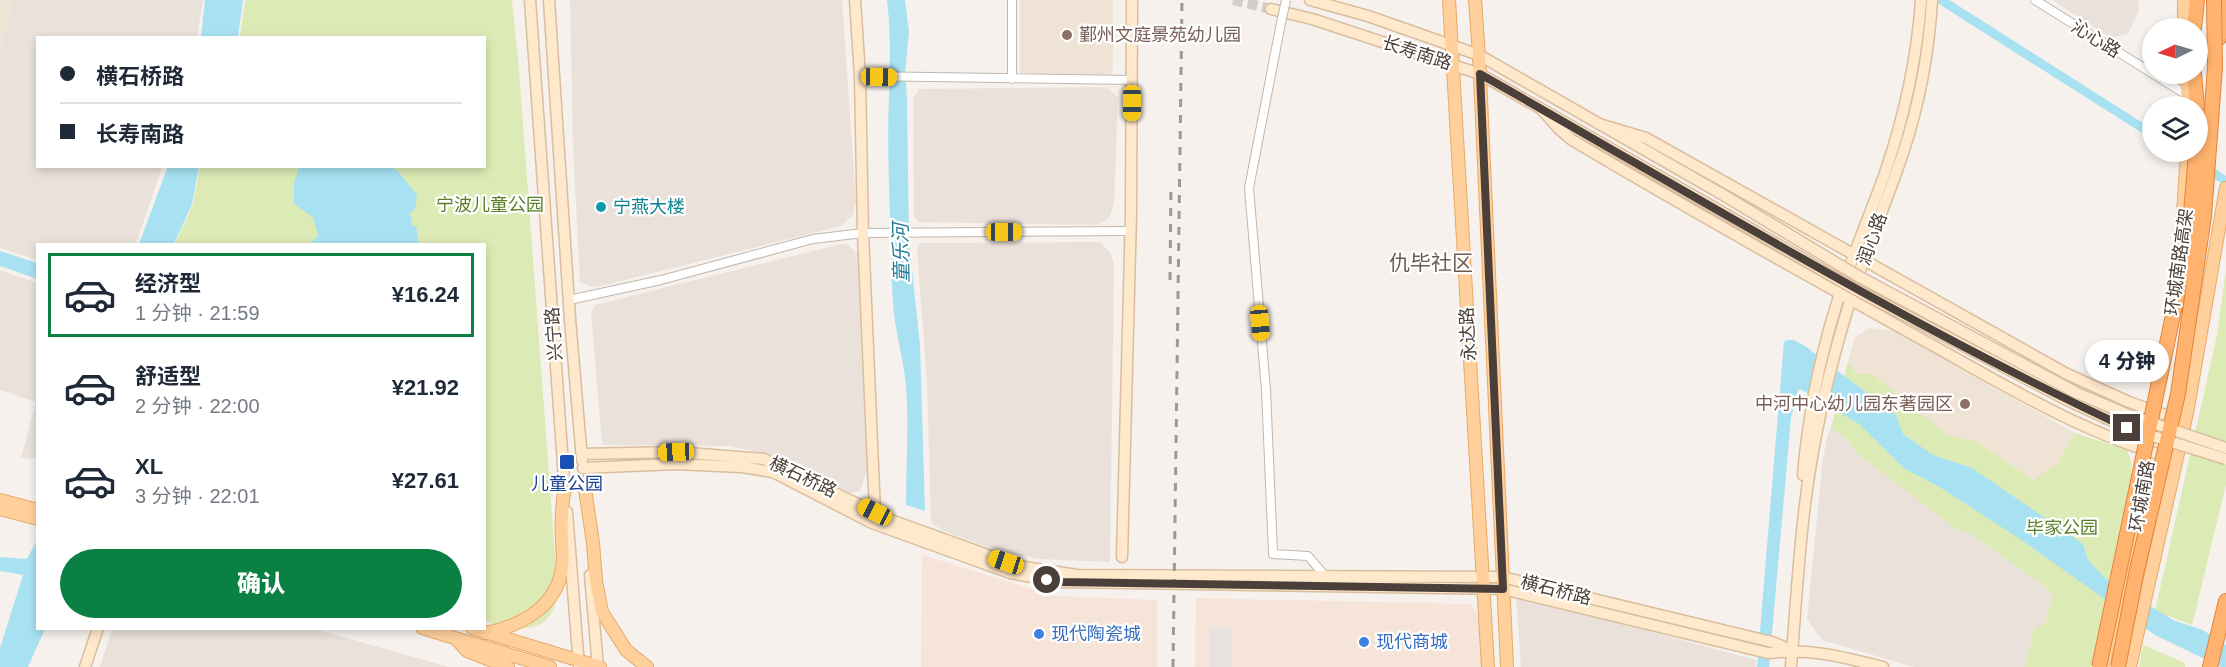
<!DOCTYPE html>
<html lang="zh">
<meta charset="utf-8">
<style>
body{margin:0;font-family:Helvetica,"Noto Sans SC",sans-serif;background:#f6f6f7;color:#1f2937;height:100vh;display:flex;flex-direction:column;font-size:22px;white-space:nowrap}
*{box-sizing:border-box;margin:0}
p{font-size:20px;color:#747a83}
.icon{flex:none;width:33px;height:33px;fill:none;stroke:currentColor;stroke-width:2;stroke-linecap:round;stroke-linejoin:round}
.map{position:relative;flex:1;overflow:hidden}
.sheet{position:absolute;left:36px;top:243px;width:450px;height:387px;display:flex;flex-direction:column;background:#fff;border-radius:0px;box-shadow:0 3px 9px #0003}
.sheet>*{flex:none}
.top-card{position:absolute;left:36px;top:36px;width:450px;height:132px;border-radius:0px;box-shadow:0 3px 9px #0003;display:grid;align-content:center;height:132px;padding:0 24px;background:#fff}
.needle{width:39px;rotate:265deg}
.buttons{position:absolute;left:2142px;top:18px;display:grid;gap:12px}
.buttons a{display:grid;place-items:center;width:66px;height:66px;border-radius:50%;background:#fff;box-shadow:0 3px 9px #0003;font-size:30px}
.end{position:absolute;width:27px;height:27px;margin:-14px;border:8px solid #4b4039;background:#fff;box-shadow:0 0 0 3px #fff}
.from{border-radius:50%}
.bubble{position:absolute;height:42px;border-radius:21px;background:#fff;box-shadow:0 3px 9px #0003;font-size:20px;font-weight:800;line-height:42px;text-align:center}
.car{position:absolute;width:18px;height:36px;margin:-18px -9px;border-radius:8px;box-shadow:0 0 4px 2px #0007;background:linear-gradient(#f5c518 24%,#345 0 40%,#f5c518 0 76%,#345 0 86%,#f5c518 0)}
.top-card b{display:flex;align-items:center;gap:21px;height:57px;font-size:22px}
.top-card b+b{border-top:2px solid #e0e1e3}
.top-card i{width:15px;height:15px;background:#1f2937}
ul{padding:10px 0 0;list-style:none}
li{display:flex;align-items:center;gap:18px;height:84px;margin:0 12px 9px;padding:0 12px;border:3px solid transparent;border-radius:0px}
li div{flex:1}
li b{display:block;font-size:22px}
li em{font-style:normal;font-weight:800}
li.current{border-color:#0b8043}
li>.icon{width:54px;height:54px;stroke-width:1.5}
.primary-button{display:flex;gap:12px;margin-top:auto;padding:12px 24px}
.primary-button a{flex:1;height:69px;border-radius:36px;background:#0b8043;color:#fff;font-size:24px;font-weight:800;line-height:69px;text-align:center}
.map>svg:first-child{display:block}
.residential{fill:#eae2da}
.commercial{fill:#f7e4d8}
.education{fill:#efe3d6}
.green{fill:#dceab5}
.parking{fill:#e5e2e0}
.water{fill:#a8e2f2}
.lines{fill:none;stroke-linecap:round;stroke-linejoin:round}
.canal{stroke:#a8e2f2;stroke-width:9}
.secondary-tunnel{stroke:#d4cec8;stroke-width:10;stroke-dasharray:10 5;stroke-linecap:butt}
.street-casing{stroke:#c2b7ae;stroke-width:10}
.secondary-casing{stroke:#d9be9e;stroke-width:13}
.primary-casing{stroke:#e7a969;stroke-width:14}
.highway-casing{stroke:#e1843b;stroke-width:16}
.street{stroke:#fff;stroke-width:8}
.secondary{stroke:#ffe9cd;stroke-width:10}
.primary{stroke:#ffd09c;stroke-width:12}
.highway{stroke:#ffb36e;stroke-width:14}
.rail{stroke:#9a9a9a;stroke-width:3;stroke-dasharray:8 8;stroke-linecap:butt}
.street-bridge-casing{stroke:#c2b7ae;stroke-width:10;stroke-linecap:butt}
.secondary-bridge-casing{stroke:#d9be9e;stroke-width:13;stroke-linecap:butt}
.highway-bridge-casing{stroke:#e1843b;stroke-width:16;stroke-linecap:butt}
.street-bridge{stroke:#fff;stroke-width:8}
.secondary-bridge{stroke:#ffe9cd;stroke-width:10}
.highway-bridge{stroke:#ffb36e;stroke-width:14}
.route{stroke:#4b4039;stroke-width:8}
.education-dot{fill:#8d6e63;stroke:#fff;stroke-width:2}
.culture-dot{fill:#0f9aa8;stroke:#fff;stroke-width:2}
.transit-dot{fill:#1a4fb4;stroke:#fff;stroke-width:2}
.shop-dot{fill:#3f7fe0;stroke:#fff;stroke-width:2}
.labels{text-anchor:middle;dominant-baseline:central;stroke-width:4.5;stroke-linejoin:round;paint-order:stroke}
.education-label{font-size:18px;fill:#785e54;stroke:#fff;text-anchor:start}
.street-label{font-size:18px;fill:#4b4039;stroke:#fff}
.park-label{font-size:18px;fill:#5a7f29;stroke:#fff}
.culture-label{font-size:18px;fill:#0d838f;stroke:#fff;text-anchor:start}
.transit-label{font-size:18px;fill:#164399;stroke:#fff}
.shop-label{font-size:18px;fill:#366cbe;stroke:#fff;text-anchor:start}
.water-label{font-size:20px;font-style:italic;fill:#287f99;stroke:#fff}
.quarter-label{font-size:21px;fill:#6e5c50;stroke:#fff}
</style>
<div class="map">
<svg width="2226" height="667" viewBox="0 0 2226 667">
<rect width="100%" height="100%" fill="#f6f1ec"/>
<!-- residential -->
<path class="residential" d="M13 0H203L197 37 38 38V166L162 167 136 244H38L37 260 0 248V51Z
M570 0H842L856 202 853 215 841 226 605 285 592 287 580 282 573 147Z
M2052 0H2138L2139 10 2128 34 2111 38Z
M1106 87 1118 97 1114 204 1109 218 1097 225 918 222 914 217 913 99 919 89Z
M1100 242 1111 253 1114 265 1110 562 1039 559 998 551 944 531 931 523 927 382 917 248 920 243Z
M847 244 859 255 867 470 860 491 849 493 784 458 729 446 602 445 591 312 595 305 837 245Z
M0 270 37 283V459L21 458 36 402 0 390Z
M1831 428 1848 440 1855 452 1960 531H1967L2053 593 2045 623 2034 629 2025 667H1914L1822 640 1807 619 1823 458 1828 434Z
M1516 595 1756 660V667H1521Z
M112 629H315L449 667H100Z"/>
<!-- commercial -->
<path class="commercial" d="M922 555 1055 596 1157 600V667H921Z
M1196 598 1470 604 1479 617 1482 667H1195Z"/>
<!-- education -->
<path class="education" d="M0 0H13L0 51Z
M1020 0H1113V69L1110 75 1020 73Z
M1869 328 1892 330 2075 433 2058 463 2033 480 1978 442 1947 435 1873 374H1857L1848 361 1855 337Z"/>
<!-- green -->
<path class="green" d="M245 0H512L519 70 556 569C556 578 557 588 556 598 551 637 511 631 485 621L484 244H175L193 204 200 167 484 166V38L240 37Z
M2226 270V485L2192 625 2155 611 2217 335Z
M1848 361 1857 374H1873L1947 435 1978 442 2033 480 2058 463 2075 433 2127 450 2131 462V476L2091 667H2025L2034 629 2045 623 2053 593 1967 531 1960 532 1855 452 1848 440 1831 428Z
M2143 645 2185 663V667H2139Z"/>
<!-- parking -->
<path class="parking" d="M1209 628H1232V667H1209Z"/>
<!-- water -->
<path class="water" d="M205 0H243L238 37H201Z
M887 0H905L909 32 905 74 907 99 909 242 920 345 925 511 906 505C906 466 909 426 906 386 904 362 897 339 894 314 891 283 891 250 890 219 889 179 887 139 889 100 890 67 891 33 887 0Z
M168 166 199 167 192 204 174 244H139Z
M299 167 388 166 397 170 417 195 415 209 410 213 412 225 416 226 419 244H310L318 236 313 217 294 204V183Z
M0 251 37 263V279L0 266Z
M1788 340H1794L1805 346 1896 415 1903 434 1933 455 1972 468 2083 544 2088 560 2106 579 2175 621 2203 630 2226 645V667H2221L2155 635 2023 541 1938 486 1905 469 1859 424 1800 389 1798 391 1791 418 1769 667H1757L1784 342Z
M37 540 38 628 45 629 28 667H0V648L23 575 0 571V557L27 559Z"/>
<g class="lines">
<!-- canal -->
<path class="canal" d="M1941 0 2152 134
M2204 167 2226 181"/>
<!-- secondary-tunnel -->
<path class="secondary-tunnel" d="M1233 0 1271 9"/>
<!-- street casing -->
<g class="street-casing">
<path id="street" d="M2035 0 2187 95
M1280 28 1249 188 1266 390 1273 554 1308 556 1326 577
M860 76 1132 80
M1012 79V0
M569 300 661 280 813 239 863 233 1131 231"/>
</g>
<!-- secondary casing -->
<g class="secondary-casing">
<path id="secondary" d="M530 0 565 493
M549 0 570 319 582 460
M855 0 860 76 863 233 875 512
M1310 0 1368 16 1479 55 1720 193
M1271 9 1312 19 1480 74 1713 207
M1542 110 1559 129 1572 140C1688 209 1806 275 1923 340 2003 384 2081 433 2169 457
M1599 124 1646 138 2067 374 2129 402 2185 422
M582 454 676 452 764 459 891 520 1018 566 1077 575 1502 577 1772 642 1789 649
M583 468 675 464 742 467 773 472 872 523 1010 573 1061 582 1503 589 1768 653C1812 648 1842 657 1883 667
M1803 475C1808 417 1819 361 1836 306 1850 261 1869 218 1885 173 1904 117 1917 59 1921 0
M567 512 579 667
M1122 557 1131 214 1132 0
M590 575 598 667
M85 667 98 628
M1791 667C1795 616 1798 564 1804 513 1812 442 1829 369 1850 301 1865 251 1886 204 1902 156 1919 106 1929 52 1932 0"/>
</g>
<!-- primary casing -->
<g class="primary-casing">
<path id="primary" d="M1449 0 1488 667
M1475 0 1479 55 1507 667
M2184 28V0
M2186 74 2188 106
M2180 262 2187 152
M584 482 593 543 596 581 602 612 626 650 647 667
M0 500 38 510
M0 509 38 519
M422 628 550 667
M472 628 600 667
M486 633C520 626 557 607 562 568 564 559 562 549 562 540 561 522 562 503 565 485
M456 639 467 651 508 667
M2107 667 2119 615 2144 486
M2130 667 2187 413 2226 188"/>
</g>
<!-- highway casing -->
<g class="highway-casing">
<path id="highway" d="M2194 28 2197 0
M2219 38 2224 0
M2194 74 2197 106
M2198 119V127
M2210 667 2226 601"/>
</g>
<!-- street -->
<use href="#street" class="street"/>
<!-- secondary -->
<use href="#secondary" class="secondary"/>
<!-- primary -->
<use href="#primary" class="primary"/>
<!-- highway -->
<use href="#highway" class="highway"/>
<!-- rail -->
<path class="rail" d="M1170 280 1171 184
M1173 667 1182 0"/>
<!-- street-bridge casing -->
<g class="street-bridge-casing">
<path id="street-bridge" d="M1280 28 1286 0"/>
</g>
<!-- secondary-bridge casing -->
<g class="secondary-bridge-casing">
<path id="secondary-bridge" d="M1720 193 1858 276 2077 393 2129 415 2226 448
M1713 207 1853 288 2065 399 2127 428 2226 459"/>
</g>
<!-- highway-bridge casing -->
<g class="highway-bridge-casing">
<path id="highway-bridge" d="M2099 667 2189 239 2196 152
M2118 667 2137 570 2178 394 2204 216 2215 67 2214 0"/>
</g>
<!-- street-bridge -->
<use href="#street-bridge" class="street-bridge"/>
<!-- secondary-bridge -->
<use href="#secondary-bridge" class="secondary-bridge"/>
<!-- highway-bridge -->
<use href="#highway-bridge" class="highway-bridge"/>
</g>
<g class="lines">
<!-- route -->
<path class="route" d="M1047 580 1061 582 1503 589 1480 74C1694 195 1904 324 2127 428"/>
</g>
<!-- markers -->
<g class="education-dot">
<circle cx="1067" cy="35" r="6"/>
<circle cx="1965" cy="404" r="6"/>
</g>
<circle class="culture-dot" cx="601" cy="207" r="6"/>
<rect class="transit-dot" x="559" y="454" width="16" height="16" rx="3"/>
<g class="shop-dot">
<circle cx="1039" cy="634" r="6"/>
<circle cx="1364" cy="642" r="6"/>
</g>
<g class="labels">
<!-- education labels -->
<g class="education-label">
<text x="1079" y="35">鄞州文庭景苑幼儿园</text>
<text x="1953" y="404" text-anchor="end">中河中心幼儿园东著园区</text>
</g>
<!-- street labels -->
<g class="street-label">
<text transform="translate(2096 39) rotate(32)">沁心路</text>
<text transform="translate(1417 53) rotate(18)">长寿南路</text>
<text transform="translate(1872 239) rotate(-70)">润心路</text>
<text transform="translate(2179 262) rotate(-82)">环城南路高架</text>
<text transform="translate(554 334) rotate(-94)">兴宁路</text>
<text transform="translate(1468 334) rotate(-93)">永达路</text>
<text transform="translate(803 477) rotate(25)">横石桥路</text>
<text transform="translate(2142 496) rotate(-80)">环城南路</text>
<text transform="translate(1556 590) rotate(14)">横石桥路</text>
</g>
<!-- park labels -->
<g class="park-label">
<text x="490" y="205">宁波儿童公园</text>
<text x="2062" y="528">毕家公园</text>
</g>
<!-- culture labels -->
<g class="culture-label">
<text x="613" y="207">宁燕大楼</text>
</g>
<!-- transit labels -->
<g class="transit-label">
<text x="567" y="484">儿童公园</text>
</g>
<!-- shop labels -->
<g class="shop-label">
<text x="1051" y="634">现代陶瓷城</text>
<text x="1376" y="642">现代商城</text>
</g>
<!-- water labels -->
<g class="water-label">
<text transform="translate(901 253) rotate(-91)">童乐河</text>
</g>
<!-- quarter labels -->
<g class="quarter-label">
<text x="1431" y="262">仇毕社区</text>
</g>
</g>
</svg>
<div class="buttons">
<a><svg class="needle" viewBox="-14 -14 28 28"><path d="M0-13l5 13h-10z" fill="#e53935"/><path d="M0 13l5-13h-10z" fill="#747a83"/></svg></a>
<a><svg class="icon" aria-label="layers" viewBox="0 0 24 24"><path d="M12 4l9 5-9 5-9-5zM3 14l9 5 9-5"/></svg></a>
</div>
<i class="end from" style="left:1047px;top:580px"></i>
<i class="end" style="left:2127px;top:428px"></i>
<div class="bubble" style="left:2085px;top:340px;width:84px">4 分钟</div>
<i class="car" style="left:879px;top:77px;rotate:91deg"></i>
<i class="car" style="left:1132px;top:103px;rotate:180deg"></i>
<i class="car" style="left:1004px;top:232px;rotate:90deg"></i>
<i class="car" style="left:1260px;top:323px;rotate:175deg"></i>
<i class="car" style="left:676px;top:452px;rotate:268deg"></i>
<i class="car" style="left:875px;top:512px;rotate:297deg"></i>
<i class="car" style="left:1006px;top:562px;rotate:288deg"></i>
<div class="top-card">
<b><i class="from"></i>横石桥路</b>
<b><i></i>长寿南路</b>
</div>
<section class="sheet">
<ul>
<li class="current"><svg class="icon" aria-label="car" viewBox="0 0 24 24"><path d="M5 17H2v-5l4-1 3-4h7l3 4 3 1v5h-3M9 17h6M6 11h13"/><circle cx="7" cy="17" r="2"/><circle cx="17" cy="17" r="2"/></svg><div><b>经济型</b><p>1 分钟 · 21:59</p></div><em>¥16.24</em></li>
<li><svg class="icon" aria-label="car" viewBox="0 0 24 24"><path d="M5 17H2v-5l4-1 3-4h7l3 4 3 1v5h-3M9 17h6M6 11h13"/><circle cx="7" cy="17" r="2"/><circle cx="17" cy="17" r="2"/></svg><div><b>舒适型</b><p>2 分钟 · 22:00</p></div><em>¥21.92</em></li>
<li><svg class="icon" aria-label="car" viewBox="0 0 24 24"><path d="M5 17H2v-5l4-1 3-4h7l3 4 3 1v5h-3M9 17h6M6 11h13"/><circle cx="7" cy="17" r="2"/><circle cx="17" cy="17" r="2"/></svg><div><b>XL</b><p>3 分钟 · 22:01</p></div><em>¥27.61</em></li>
</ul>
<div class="primary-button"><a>确认</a></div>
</section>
</div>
